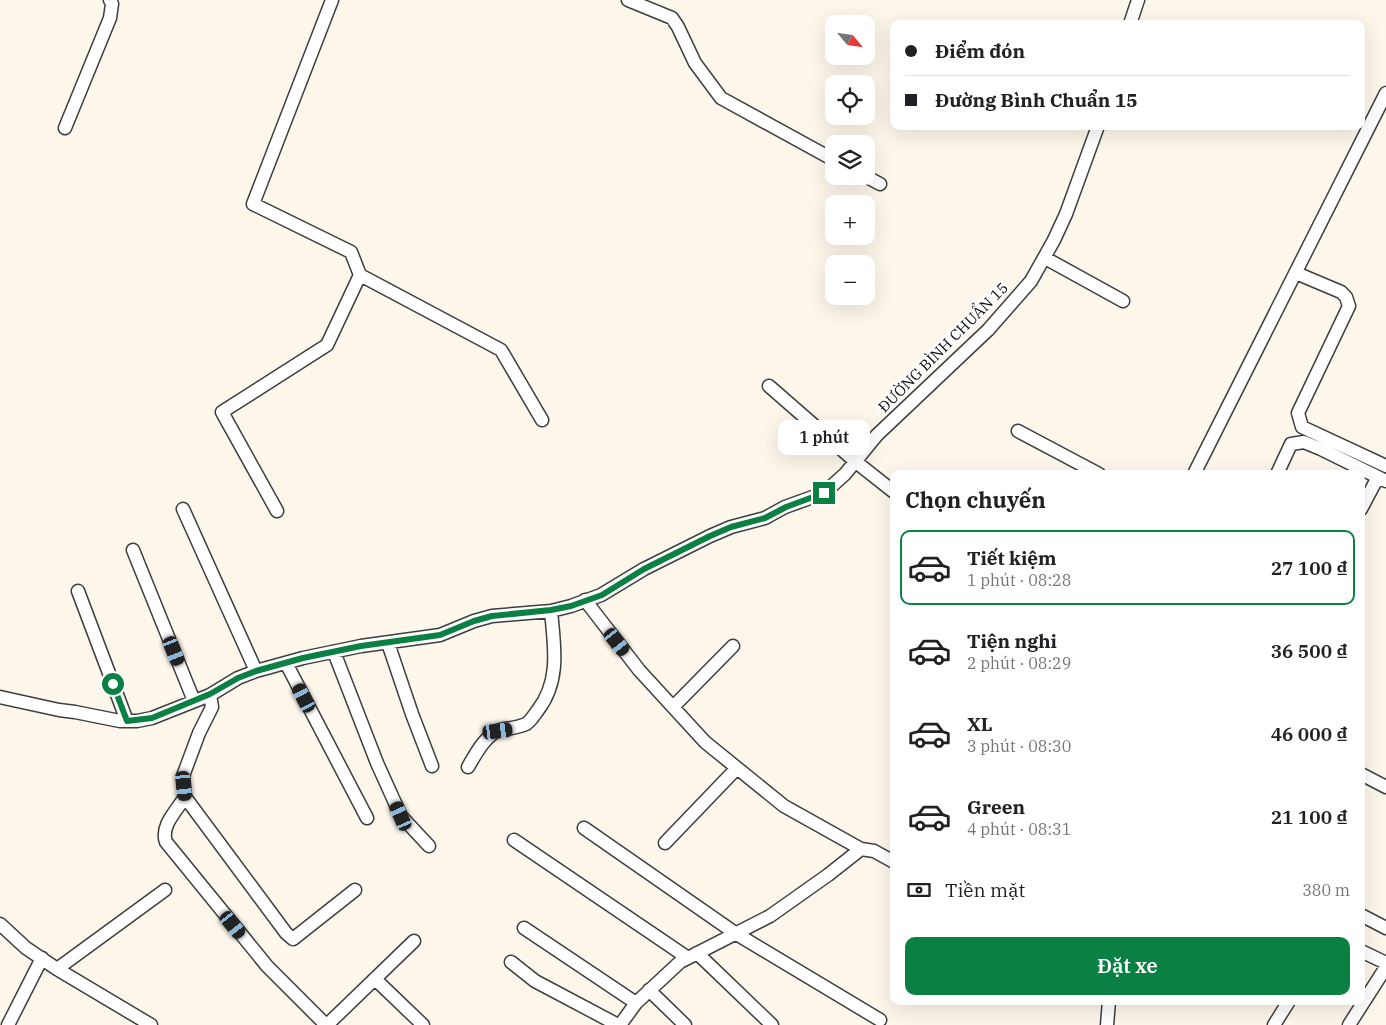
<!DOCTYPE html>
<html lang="vi">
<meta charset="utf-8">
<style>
body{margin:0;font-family:"IBM Plex Serif",serif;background:#f2f2f2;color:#202124;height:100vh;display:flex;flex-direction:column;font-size:19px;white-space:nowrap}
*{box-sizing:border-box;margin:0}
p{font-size:16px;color:#757577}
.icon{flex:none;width:28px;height:28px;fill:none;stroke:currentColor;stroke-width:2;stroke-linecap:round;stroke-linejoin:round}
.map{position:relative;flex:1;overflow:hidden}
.details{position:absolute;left:890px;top:470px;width:475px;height:535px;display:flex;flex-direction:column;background:#fff;border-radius:10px;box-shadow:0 5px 20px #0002}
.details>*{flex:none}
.top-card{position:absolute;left:890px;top:20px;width:475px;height:110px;border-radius:10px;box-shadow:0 5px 20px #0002;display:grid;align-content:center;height:110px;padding:0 15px;background:#fff}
.needle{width:32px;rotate:119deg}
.buttons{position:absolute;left:825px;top:15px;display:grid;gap:10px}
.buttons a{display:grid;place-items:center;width:50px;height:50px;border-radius:10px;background:#fff;box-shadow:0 5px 20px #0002;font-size:25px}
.end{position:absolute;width:22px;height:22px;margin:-11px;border:6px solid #0b8043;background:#fff;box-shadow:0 0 0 2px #fff}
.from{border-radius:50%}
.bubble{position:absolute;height:35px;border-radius:10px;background:#fff;box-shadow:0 5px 20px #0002;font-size:16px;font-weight:600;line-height:35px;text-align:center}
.car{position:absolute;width:15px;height:30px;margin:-15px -8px;border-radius:6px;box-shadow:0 0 4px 1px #0007;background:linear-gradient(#222 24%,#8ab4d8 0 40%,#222 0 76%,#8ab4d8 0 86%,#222 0)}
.top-card b{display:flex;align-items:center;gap:18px;height:48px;font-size:19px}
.top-card b+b{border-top:1px solid #e0e0e0}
.top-card i{width:12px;height:12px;background:#202124}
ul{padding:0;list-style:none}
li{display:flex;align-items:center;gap:15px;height:75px;margin:0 10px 8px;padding:0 5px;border:2px solid transparent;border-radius:10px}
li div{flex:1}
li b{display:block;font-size:19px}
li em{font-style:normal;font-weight:600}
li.active{border-color:#0b8043}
li>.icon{width:45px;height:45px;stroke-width:1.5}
h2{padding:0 15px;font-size:22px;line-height:60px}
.pay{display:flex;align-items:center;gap:12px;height:55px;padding:0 15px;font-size:19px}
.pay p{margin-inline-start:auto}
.action{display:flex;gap:10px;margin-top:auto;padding:10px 15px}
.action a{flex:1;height:58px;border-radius:10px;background:#0b8043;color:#fff;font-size:20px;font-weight:600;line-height:58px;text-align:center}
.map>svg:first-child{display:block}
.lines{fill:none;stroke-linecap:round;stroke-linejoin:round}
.minor-casing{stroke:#3e3e3e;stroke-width:15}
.minor{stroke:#fff;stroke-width:12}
.route{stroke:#0b8043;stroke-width:6}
.labels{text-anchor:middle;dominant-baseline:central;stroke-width:5;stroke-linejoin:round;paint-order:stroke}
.street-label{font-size:15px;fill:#0b0b0b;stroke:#fff}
</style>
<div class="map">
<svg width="1386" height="1025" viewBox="0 0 1386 1025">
<rect width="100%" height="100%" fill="#fdf7eb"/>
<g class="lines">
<!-- minor casing -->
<g class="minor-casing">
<path id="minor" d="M332 0 253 204 351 252 360 275 501 350 542 420
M628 0 672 18 678 27 695 63 721 98 834 160
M1130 24 1138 0
M65 128 110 18 112 4 110 0
M865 176 880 184
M1045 258 1123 301
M1296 273 1341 292 1346 297 1349 306 1298 413 1302 427 1386 466
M769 386 856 462 894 492
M1018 431 1099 474
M1194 474 1386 93
M1277 474 1291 444 1304 442 1321 449 1386 481
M183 509 256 671
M1361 509 1378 477
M277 511 222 412 327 345 360 275
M133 550 194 701
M78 591 127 721
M585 600 639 670 705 742 784 806 861 849
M388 643 412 714 432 766
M334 652 377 763 401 816 429 846
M286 663 367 818
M210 695 212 707 199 733 183 776 185 797 286 933 293 939 355 890
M0 697 59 710 75 712 120 721H137L152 718 210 695 238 678 256 671 303 658 361 646 440 635 474 621 492 616 551 611 571 606 601 595 644 569 710 536 731 527 765 518 785 507 824 493 845 474 877 435 988 330 1031 281 1054 240 1066 214 1098 126
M673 707 733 646
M468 767C475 755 486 734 500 730 509 728 517 728 526 724 531 721 534 715 538 710 561 680 554 645 551 611
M1361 774 1386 787
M185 797C177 810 160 826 166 842L267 966 326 1025
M584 828 735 933 880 1020
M514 840 688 958
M665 843 737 768
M1361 915 1386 928
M0 924 26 948 57 969 151 1025
M524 928 636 1003
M1361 951 1386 963
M697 953 772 1025
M511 962 535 981 618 1025
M57 969 165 890
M375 979 423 1025
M649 990 685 1025
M8 1025 42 958
M327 1025 414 941
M620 1025 636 1003 680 962 770 916 828 875 861 849 874 851 894 862
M1107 1025 1109 1001
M1274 1025 1289 1001
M1349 1025 1386 967"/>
</g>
<!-- minor -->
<use href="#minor" class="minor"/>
</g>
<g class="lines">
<!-- route -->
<path class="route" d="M113 684 127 721 152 718 210 694 238 678 256 671 303 658 361 646 440 635 474 621 492 616 551 610 571 606 602 595 644 569 710 536 731 527 765 518 786 507 824 493"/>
</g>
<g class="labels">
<!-- street labels -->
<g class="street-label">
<text transform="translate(943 347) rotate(-45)">ĐƯỜNG BÌNH CHUẨN 15</text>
</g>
</g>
</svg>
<div class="buttons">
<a><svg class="needle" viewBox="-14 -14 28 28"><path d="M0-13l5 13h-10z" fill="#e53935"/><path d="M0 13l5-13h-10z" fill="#757577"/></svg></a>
<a><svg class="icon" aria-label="locate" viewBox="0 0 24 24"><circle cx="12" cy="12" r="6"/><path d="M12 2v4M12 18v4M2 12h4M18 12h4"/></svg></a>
<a><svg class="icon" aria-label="layers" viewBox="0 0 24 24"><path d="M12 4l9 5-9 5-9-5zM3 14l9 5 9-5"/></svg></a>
<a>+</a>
<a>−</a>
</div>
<i class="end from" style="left:113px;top:684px"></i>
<i class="end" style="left:824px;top:493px"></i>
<div class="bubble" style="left:778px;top:420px;width:92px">1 phút</div>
<i class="car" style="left:617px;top:642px;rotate:142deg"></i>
<i class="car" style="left:174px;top:651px;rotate:158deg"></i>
<i class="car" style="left:304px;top:698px;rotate:332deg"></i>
<i class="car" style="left:498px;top:731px;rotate:83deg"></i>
<i class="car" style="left:184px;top:786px;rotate:174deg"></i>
<i class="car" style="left:401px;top:816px;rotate:336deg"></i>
<i class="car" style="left:233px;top:925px;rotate:141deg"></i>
<div class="top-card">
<b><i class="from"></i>Điểm đón</b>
<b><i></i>Đường Bình Chuẩn 15</b>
</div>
<section class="details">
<h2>Chọn chuyến</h2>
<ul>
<li class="active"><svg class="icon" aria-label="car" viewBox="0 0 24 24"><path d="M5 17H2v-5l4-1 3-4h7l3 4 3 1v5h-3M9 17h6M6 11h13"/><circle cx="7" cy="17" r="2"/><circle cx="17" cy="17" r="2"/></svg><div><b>Tiết kiệm</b><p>1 phút · 08:28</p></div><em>27 100 ₫</em></li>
<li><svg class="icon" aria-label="car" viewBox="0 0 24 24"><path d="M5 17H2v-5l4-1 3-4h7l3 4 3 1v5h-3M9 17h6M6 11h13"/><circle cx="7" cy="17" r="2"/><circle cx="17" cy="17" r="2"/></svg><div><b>Tiện nghi</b><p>2 phút · 08:29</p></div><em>36 500 ₫</em></li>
<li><svg class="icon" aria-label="car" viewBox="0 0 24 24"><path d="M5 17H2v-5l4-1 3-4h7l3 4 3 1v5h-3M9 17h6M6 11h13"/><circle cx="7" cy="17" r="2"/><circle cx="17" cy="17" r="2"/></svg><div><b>XL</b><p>3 phút · 08:30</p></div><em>46 000 ₫</em></li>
<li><svg class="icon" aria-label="car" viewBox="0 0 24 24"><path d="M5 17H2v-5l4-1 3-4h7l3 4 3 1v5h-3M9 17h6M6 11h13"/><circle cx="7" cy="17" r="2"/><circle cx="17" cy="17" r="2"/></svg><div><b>Green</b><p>4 phút · 08:31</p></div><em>21 100 ₫</em></li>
</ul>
<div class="pay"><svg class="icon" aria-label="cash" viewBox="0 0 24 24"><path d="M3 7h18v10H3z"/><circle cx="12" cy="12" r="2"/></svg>Tiền mặt<p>380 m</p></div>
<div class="action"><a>Đặt xe</a></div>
</section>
</div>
